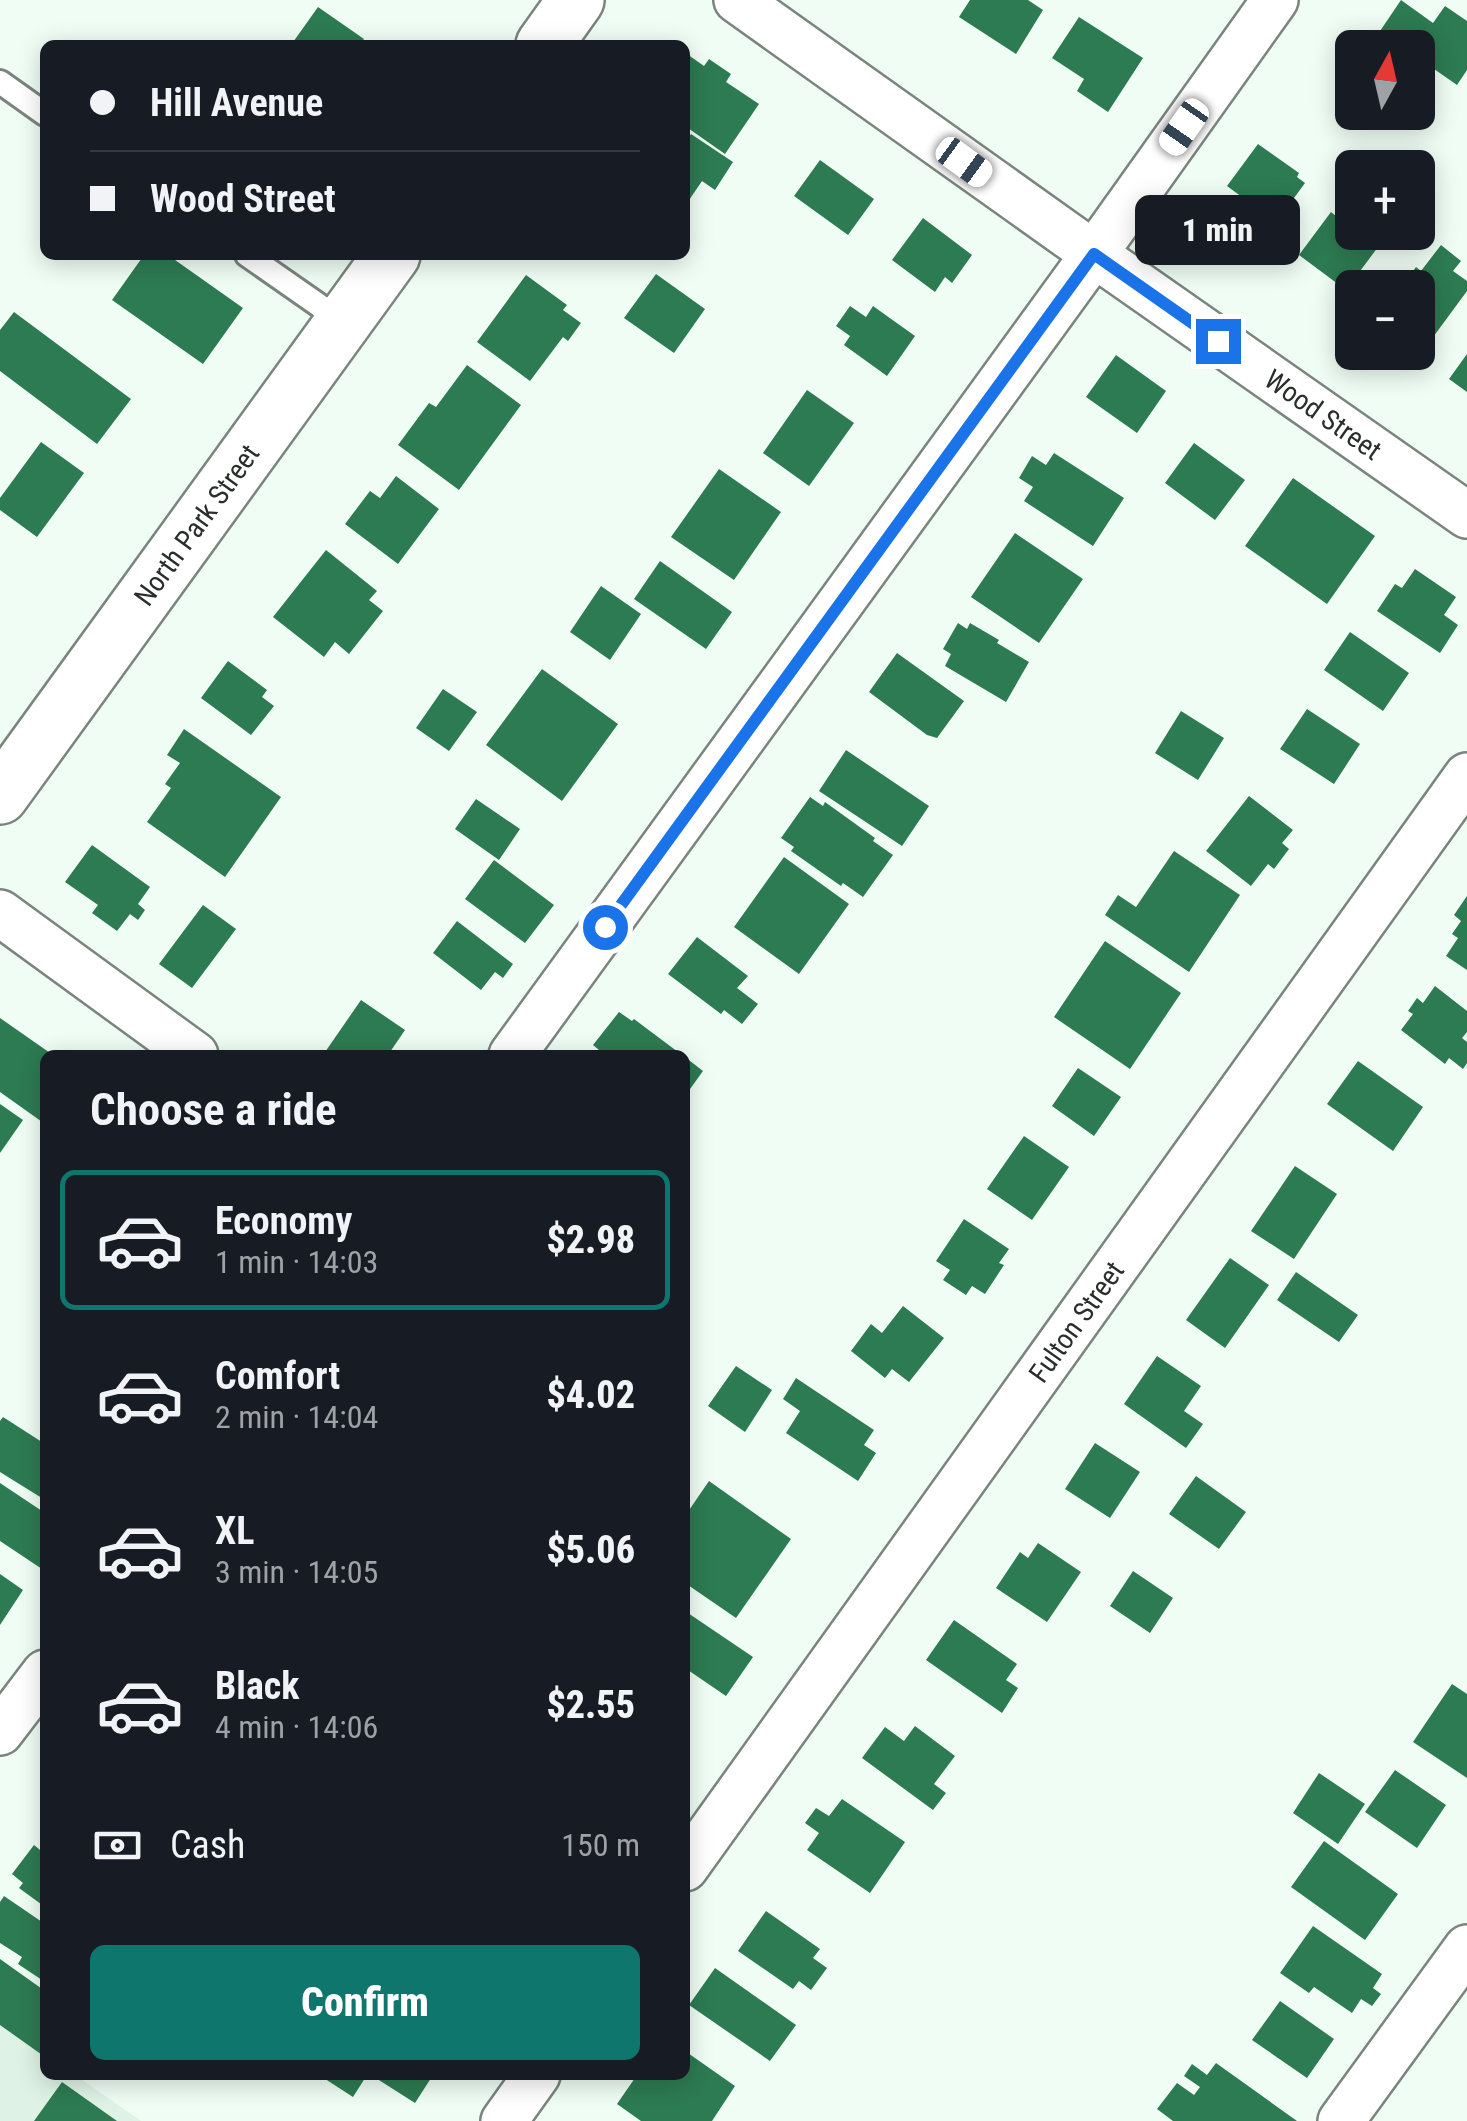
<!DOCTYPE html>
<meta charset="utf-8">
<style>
body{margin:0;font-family:"Roboto Condensed",sans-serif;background:#242831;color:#f1f3f6;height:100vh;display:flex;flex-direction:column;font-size:38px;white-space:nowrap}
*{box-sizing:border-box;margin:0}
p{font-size:32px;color:#9ea1a6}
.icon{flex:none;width:55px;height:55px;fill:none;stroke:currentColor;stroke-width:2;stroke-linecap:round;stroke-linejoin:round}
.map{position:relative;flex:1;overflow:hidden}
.side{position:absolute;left:40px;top:1050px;width:650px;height:1030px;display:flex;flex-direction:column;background:#171b24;border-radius:15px;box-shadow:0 5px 25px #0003}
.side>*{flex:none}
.top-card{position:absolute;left:40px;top:40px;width:650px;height:220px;border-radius:15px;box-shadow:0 5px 25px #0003;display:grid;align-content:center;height:220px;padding:0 50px;background:#171b24}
.needle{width:65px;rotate:8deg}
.tools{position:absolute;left:1335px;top:30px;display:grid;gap:20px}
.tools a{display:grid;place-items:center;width:100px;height:100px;border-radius:15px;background:#171b24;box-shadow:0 5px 25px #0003;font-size:50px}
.end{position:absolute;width:45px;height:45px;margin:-22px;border:12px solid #1a73e8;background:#fff;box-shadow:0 0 0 5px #fff}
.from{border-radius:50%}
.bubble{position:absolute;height:70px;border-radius:15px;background:#171b24;box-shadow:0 5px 25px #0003;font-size:32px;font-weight:800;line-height:70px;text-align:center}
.car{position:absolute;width:30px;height:60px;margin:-30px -15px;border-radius:12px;box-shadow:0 0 8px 2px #0007;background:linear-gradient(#fff 24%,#345 0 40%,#fff 0 76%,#345 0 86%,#fff 0)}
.top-card b{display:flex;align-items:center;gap:35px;height:95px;font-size:38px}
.top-card b+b{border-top:2px solid #363941}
.top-card i{width:25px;height:25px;background:#f1f3f6}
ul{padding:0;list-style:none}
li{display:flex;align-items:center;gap:30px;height:140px;margin:0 20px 15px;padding:0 30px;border:5px solid transparent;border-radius:15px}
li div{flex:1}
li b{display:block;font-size:38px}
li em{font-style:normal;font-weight:800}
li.on{border-color:#0f766e}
li>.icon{width:90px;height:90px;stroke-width:1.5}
h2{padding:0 50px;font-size:45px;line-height:120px}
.pay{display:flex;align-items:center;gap:25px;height:110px;padding:0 50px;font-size:38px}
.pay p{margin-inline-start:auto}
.cta{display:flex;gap:20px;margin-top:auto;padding:20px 50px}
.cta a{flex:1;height:115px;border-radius:15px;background:#0f766e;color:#fff;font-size:40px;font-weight:800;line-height:115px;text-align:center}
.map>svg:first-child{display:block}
.built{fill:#def3e5}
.building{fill:#2d7b52}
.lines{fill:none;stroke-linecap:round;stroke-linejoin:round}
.service-casing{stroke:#79857d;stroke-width:28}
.minor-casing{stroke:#79857d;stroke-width:50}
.secondary-casing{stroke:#79857d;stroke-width:60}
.service{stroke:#fff;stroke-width:22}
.minor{stroke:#fff;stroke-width:45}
.secondary{stroke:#fff;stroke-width:55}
.route{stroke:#1a73e8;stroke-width:12}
.labels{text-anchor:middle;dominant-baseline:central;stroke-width:10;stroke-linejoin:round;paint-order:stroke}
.street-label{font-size:28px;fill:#292e2b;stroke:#fff}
</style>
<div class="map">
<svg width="1467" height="2121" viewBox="0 0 1467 2121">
<rect width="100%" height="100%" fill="#effdf4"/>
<!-- built -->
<path class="built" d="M0 2023 45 2054V2075H75L141 2121H0Z"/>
<!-- building -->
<path class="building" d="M970 0H1028L1043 10 1016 54 959 17Z
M1401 0 1433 23 1445 6 1467 21V70L1457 85 1424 62 1418 72V48H1355L1366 30 1376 37Z
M318 7 364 39 360 45H291Z
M1079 17 1143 58 1108 112 1077 91 1084 79 1052 58Z
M687 54 704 66 709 59 731 74 726 82 759 104 725 154 685 126V57Z
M1378 112H1411L1401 128Z
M691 134 733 162 715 190 702 181 685 206V143Z
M1258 144 1299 173 1297 177 1305 183 1283 213 1276 207 1265 222 1238 203 1242 197 1227 186Z
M820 160 874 199 848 235 794 196Z
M1331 212 1352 229V232H1358L1378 247 1346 290 1299 255Z
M923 218 972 255 952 283 945 277 935 292 892 260Z
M1441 245 1461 261 1453 271 1467 281V291L1428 344 1418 336V288H1401L1416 267 1421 271Z
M144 255H168L243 308 203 364 112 300Z
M656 274 705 309 674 353 624 318Z
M526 275 567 305 563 310 581 323 568 341 563 337 530 381 477 342Z
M850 306 866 317 873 306 915 336 887 376 844 345 850 336 836 326Z
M14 312 131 399 97 444 0 371V330Z
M1467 354V392L1449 379Z
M1116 355 1166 391 1137 433 1086 397Z
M467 365 521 405 459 490 398 445 429 403 436 407Z
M807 390 854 423 809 486 763 453Z
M41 442 84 473 37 537 0 510V498Z
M1194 443 1245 480 1215 520 1165 483Z
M1054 453 1124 498 1093 546 1024 501 1033 487 1019 478 1032 456 1046 465Z
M719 469 781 512 734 580 671 537Z
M396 476 439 509 398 564 345 524 370 491 380 498Z
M1293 478 1375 536 1327 604 1245 546Z
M1015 533 1083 579 1039 643 971 597Z
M326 550 377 591 369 600 383 611 349 654 335 642 324 657 273 617Z
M660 561 732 612 706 649 634 599Z
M1415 569 1456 597 1444 615 1458 625 1440 653 1377 611 1395 584 1402 588Z
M601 586 641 614 610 660 570 632Z
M958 623 967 629 970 623 999 640 997 643 1029 662 1006 702 945 666 951 654 943 649Z
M1350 632 1409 673 1383 711 1324 670Z
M897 653 964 701 937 738 927 735 869 692Z
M228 661 267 690 262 697 274 706 251 735 201 698Z
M542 669 618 724 562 801 486 745Z
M443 689 477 712 449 751 416 728Z
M1307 709 1360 744 1334 784 1280 749Z
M1181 711 1224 738 1198 780 1155 753Z
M184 729 281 797 225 877 147 822 171 788 165 784 180 763 167 755Z
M846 750 929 806 902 846 819 791Z
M1249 796 1293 830 1282 843 1289 849 1274 869 1268 864 1251 886 1206 851Z
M810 797 823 806 825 802 875 838 873 841 893 855 863 897 843 883 841 886 791 851 794 847 781 838Z
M476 799 520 829 499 860 455 829Z
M92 845 150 887 138 904 145 910 138 920 130 914 117 931 92 913 98 905 65 882Z
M1174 851 1240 895 1189 972 1105 915 1118 895 1136 907Z
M784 857 849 904 799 974 734 927Z
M494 860 554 905 525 943 465 899Z
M1467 896V970L1446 956 1458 938 1452 934 1461 921 1454 915Z
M203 905 236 929 192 988 159 964Z
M457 921 513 964 503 978 495 972 481 990 433 953Z
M697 937 748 976 737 988 758 1004 742 1024 724 1010 721 1014 668 974Z
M1105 941 1181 993 1130 1069 1054 1017Z
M1435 986 1467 1011V1032L1462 1038 1467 1042V1063L1463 1069 1449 1058 1445 1064 1401 1030 1413 1014 1408 1011 1417 998 1423 1003Z
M361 1000 405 1030 388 1055H323Z
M619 1012 632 1021 634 1019 682 1055H605L593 1045Z
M0 1018 53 1055H45V1124L0 1092Z
M685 1057 703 1071 685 1096Z
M1358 1061 1423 1107 1393 1151 1327 1104Z
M1078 1068 1121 1097 1094 1136 1052 1106Z
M0 1104 23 1120 0 1153Z
M1024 1136 1069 1167 1032 1220 987 1189Z
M1295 1166 1337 1194 1294 1259 1251 1231Z
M964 1219 1009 1249 999 1263 1004 1265 985 1294 972 1286 966 1295 943 1280 950 1270 936 1261Z
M1230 1258 1269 1285 1225 1348 1186 1320Z
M1296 1272 1358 1315 1339 1342 1277 1300Z
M903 1306 944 1338 909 1382 892 1369 885 1378 851 1351 871 1324 882 1333Z
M1157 1356 1201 1386 1184 1411 1203 1424 1186 1448 1124 1404Z
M736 1366 772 1390 745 1432 708 1406Z
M796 1378 874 1430 864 1445 876 1453 858 1481 786 1433 800 1411 783 1399Z
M3 1417 45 1444V1500L0 1472V1421Z
M1095 1443 1140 1472 1110 1518 1065 1489Z
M1196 1476 1246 1512 1219 1549 1169 1514Z
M709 1481 791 1539 736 1618 685 1583V1516Z
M0 1483 45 1513V1571L0 1541Z
M1038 1543 1081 1572 1047 1622 996 1588 1020 1552 1028 1558Z
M1133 1571 1173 1598 1150 1633 1110 1606Z
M0 1574 23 1590 0 1625Z
M685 1611 753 1657 726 1696 685 1668Z
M954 1620 1017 1664 1006 1680 1018 1688 1002 1713 926 1660Z
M1452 1684 1467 1694V1778L1413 1742Z
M915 1726 955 1756 934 1784 946 1793 933 1810 862 1758 885 1727 904 1741Z
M1395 1770 1446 1805 1417 1848 1365 1812Z
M1319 1773 1365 1804 1338 1844 1293 1813Z
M842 1799 905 1842 870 1893 807 1850 819 1833 805 1823 816 1808 829 1816Z
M1324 1841 1398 1894 1365 1940 1291 1887Z
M34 1845 45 1854V1907L19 1888 23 1883 12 1874Z
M4 1896 45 1924V1982L18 1964 22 1957 0 1943V1902Z
M766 1911 820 1949 813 1958 827 1968 811 1990 799 1981 793 1989 738 1951Z
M1313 1926 1382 1974 1373 1988 1381 1994 1372 2006 1361 1999 1352 2013 1314 1987 1309 1993 1280 1973Z
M0 1959 45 1991V2057L0 2025Z
M715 1968 796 2025 770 2061 689 2005Z
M1280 2001 1334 2039 1307 2078 1252 2040Z
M685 2051 735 2086 712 2121H641L617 2104 637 2075H685Z
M1216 2063 1297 2121H1173L1157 2109 1177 2083 1194 2095 1200 2087 1184 2076 1192 2064 1207 2075Z
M319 2075H367L353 2097Z
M371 2075H433L415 2103Z
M62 2082 117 2121H34Z"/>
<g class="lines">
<!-- service casing -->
<g class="service-casing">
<path id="service" d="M0 82 45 114
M247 255 343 322"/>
</g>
<!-- minor casing -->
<g class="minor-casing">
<g id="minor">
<path id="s1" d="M737 0 1094 254 1467 515"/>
<path d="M0 913 195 1055"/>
<path d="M512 1055 1094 254 1275 0"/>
<path d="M0 1732 45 1673"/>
<path id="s2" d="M685 1868 1467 776"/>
<path d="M504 2121 537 2075"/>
<path d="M1341 2121 1467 1948"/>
</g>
</g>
<!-- secondary casing -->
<g class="secondary-casing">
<g id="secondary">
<path d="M544 45 576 0"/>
<path id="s3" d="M0 796 392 255"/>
</g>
</g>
<!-- service -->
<use href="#service" class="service"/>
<!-- minor -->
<use href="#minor" class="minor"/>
<!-- secondary -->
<use href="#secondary" class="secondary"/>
</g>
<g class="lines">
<!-- route -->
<path class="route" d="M605 927 1094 254 1218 341"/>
</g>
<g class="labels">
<!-- street labels -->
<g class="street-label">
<text stroke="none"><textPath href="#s1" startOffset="718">Wood Street</textPath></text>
<text stroke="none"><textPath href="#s3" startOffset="335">North Park Street</textPath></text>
<text stroke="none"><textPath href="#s2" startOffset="672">Fulton Street</textPath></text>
</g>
</g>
</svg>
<div class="tools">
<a><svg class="needle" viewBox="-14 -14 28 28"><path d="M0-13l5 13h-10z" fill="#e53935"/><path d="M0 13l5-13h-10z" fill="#9ea1a6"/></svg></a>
<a>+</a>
<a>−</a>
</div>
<i class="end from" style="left:605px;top:927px"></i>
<i class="end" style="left:1218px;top:341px"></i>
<div class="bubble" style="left:1135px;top:195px;width:165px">1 min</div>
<i class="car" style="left:1184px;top:127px;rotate:215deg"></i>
<i class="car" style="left:964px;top:162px;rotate:126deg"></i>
<div class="top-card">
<b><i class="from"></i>Hill Avenue</b>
<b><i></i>Wood Street</b>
</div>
<section class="side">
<h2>Choose a ride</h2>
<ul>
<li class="on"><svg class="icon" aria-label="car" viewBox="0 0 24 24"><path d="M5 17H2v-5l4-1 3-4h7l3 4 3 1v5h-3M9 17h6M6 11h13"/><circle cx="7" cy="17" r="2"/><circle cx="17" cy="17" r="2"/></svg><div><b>Economy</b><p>1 min · 14:03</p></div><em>$2.98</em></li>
<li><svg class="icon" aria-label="car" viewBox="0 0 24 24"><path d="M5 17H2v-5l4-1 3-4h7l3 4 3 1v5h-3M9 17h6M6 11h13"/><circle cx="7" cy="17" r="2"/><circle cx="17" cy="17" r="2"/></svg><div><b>Comfort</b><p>2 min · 14:04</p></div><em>$4.02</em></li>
<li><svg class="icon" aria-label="car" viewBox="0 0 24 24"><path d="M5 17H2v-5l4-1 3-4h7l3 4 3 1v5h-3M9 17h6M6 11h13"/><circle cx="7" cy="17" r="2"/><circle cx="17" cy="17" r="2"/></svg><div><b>XL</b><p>3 min · 14:05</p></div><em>$5.06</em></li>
<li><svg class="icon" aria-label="car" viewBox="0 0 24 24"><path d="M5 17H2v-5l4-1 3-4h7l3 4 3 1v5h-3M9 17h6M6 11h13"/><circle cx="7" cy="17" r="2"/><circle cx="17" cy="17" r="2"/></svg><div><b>Black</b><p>4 min · 14:06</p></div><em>$2.55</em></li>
</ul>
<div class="pay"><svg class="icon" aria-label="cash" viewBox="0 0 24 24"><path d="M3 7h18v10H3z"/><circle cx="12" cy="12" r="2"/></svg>Cash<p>150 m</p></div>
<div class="cta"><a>Confirm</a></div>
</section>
</div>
